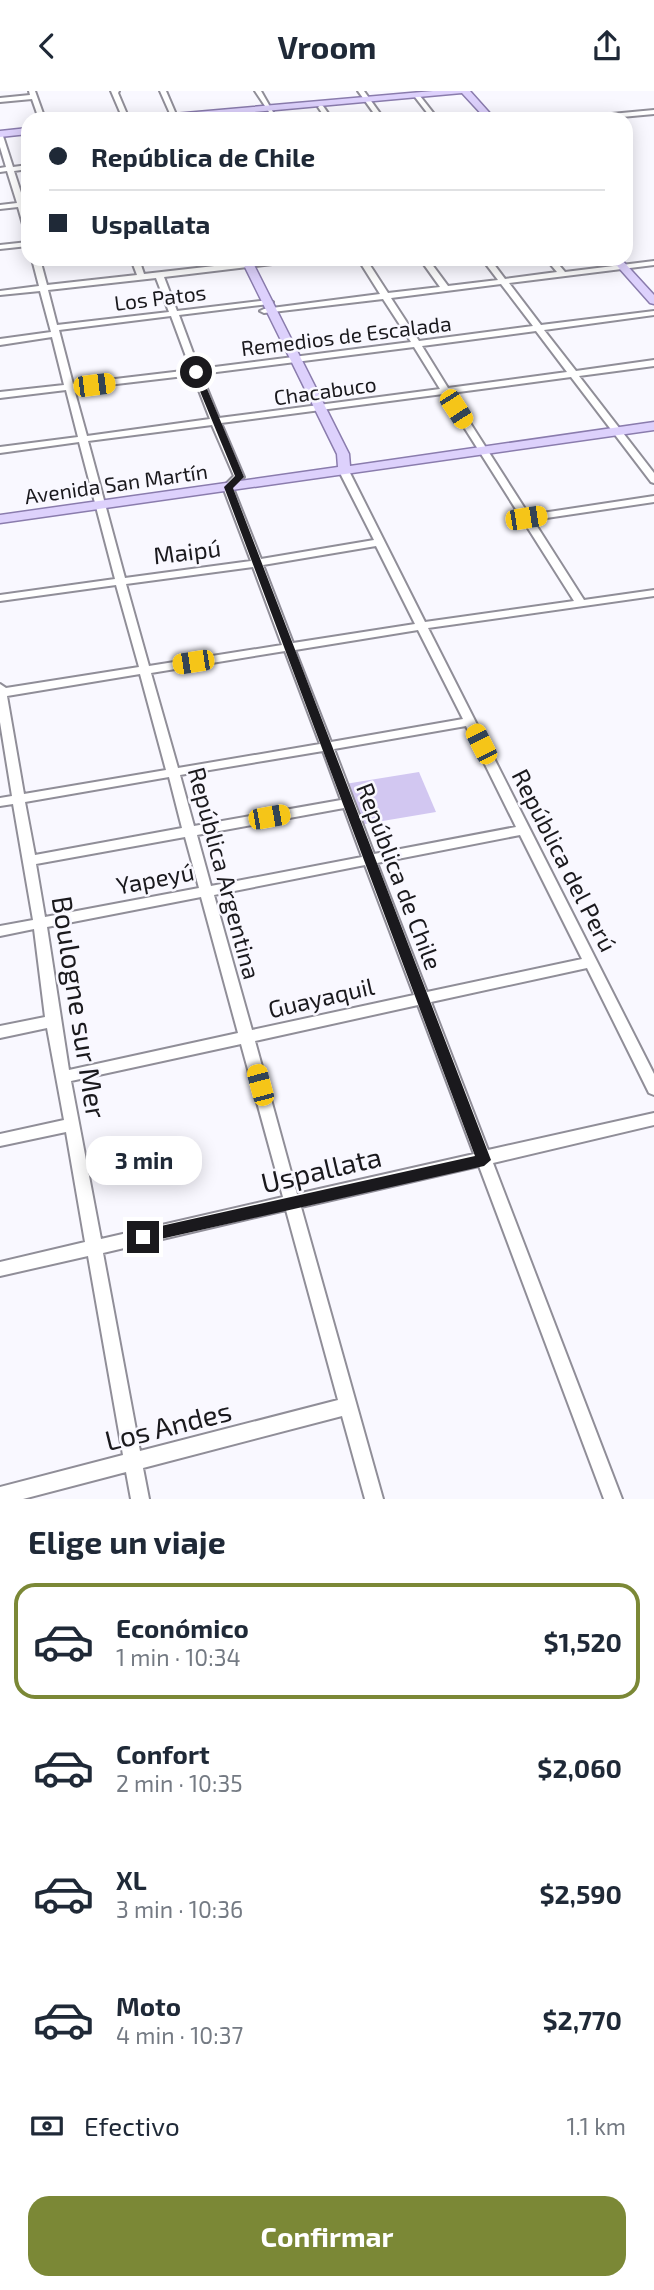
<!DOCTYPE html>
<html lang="es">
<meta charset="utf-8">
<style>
body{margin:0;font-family:"Exo 2",sans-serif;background:#f6f6f7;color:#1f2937;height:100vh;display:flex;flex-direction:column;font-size:26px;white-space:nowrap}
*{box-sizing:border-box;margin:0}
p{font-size:23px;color:#747a83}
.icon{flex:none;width:38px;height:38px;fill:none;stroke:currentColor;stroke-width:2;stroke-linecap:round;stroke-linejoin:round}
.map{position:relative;height:1408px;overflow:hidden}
.details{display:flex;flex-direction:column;background:#fff;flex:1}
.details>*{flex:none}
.top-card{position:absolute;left:21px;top:21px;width:612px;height:154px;border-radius:21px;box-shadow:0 4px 18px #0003;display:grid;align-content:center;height:154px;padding:0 28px;background:#fff}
.end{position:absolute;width:32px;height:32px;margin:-16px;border:9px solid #1a191d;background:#fff;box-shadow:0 0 0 4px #fff}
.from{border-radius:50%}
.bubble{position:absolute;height:49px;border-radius:21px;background:#fff;box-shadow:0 4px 18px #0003;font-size:23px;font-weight:700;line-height:49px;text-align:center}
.car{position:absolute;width:21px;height:42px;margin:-21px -10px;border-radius:9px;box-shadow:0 0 5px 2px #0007;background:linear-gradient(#f5c518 24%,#345 0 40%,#f5c518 0 76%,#345 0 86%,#f5c518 0)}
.top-card b{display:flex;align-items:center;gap:24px;height:66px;font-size:26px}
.top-card b+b{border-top:2px solid #e0e1e3}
.top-card i{width:18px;height:18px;background:#1f2937}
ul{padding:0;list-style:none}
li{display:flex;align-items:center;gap:21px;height:116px;margin:0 14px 10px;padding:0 14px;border:4px solid transparent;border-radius:21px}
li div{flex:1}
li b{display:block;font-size:26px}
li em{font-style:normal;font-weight:700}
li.selected{border-color:#7b8836}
li>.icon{width:63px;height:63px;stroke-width:1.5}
h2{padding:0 28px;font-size:32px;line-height:84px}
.pay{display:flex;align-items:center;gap:18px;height:77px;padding:0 28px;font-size:26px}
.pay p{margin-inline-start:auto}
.button{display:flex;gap:14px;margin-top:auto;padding:14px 28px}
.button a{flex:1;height:80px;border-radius:21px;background:#7b8836;color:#fff;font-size:28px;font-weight:700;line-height:80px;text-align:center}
header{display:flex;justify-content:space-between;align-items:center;height:91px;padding:0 28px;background:#fff;font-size:32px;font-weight:700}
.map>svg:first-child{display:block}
.green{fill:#d2c7f1}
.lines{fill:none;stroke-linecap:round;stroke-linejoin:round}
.minor-casing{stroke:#908e98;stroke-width:4}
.major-casing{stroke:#8a7cad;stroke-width:3}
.minor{fill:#fff;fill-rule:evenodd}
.major{fill:#ddd1fc;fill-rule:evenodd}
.route{fill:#1a191d}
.labels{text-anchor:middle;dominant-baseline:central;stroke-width:5;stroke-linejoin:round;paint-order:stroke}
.far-street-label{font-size:21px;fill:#1a191d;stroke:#f9f8ff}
.street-label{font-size:24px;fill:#1a191d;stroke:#f9f8ff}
.near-street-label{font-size:28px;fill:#1a191d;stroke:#f9f8ff}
</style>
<header><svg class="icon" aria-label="back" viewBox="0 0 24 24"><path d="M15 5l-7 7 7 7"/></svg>Vroom<svg class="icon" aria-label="share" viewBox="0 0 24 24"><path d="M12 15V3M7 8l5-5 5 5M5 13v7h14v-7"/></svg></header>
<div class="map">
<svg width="654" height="1408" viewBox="0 0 654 1408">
<rect width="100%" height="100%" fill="#f9f8ff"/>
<!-- green -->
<path class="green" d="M419 681 436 721 359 734 345 693Z"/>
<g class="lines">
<!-- minor casing -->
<g class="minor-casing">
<path id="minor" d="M29 0H35L45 28H39L32 8 0 11V7L30 4Z
M111 0H119L118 2 129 28H123Z
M160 0H166L178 28 172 27Z
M255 0H261L273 21H269Z
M358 0H364L384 28H378Z
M416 5H420L438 28H432L415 6Z
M321 14 323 15 332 28H326L318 16Z
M654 19V23L600 28H576L579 26Z
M232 22 234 23 237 28H231L229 24Z
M0 43 3 45 13 76 28 74V78L14 80 24 111H28V115L25 116 28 125V139L24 137 18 116 0 118V114L17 112 7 80 0 81V77L6 76 0 56Z
M28 151V155L0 158V154Z
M32 168H40L47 194 137 184 131 168H139L144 183 276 168H301L297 170 164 186 177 220 269 209 273 211 269 213 179 224 199 278 411 251 383 208 264 222 260 220 264 218 380 203 358 168H366L388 202 440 196 420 168H428L448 195 498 189 482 168H490L505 188 557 181 546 168H554L565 181 654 170V174L509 192 541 234 654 220V224L544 239 576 280 654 269V275L579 285 654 382V392L651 391 571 286 451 302 529 424 654 405V411L533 429 584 509 654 499V505L428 537 654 983V1004L649 1002 587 877 431 911 488 1059 654 1022V1034L493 1072 622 1408H604L479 1075 301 1116 383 1408H365L342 1325 143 1377 149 1408H131L126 1381 23 1408H0V1396L123 1364 88 1165 0 1185V1171L85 1151 66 1041 0 1055V1043L64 1029 47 937 0 947V935L45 926 34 838 0 845V835L33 829 13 713 0 715V707L12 705 0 631V593L6 597 139 576 116 494 0 510V504L115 488 79 351 0 362V356L78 346 66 299 0 307V301L64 294 52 246 0 254V248L51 241 40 200 0 204V200L39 195ZM156 187 169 221 57 234 48 199ZM501 193 533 235 419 250 391 207ZM171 225 191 279 73 293 59 239ZM536 240 567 281 448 297 422 255ZM414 256 440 298 219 327 201 283ZM193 284 210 328 87 345 74 298ZM443 303 574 510 425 531 349 380 344 377 339 380 374 449 261 468 233 397 244 386 221 332ZM212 334 234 385 223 396 251 470 125 487 88 350ZM376 455 415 533 293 552 263 474ZM253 476 282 554 149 575 126 493ZM418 539 463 628 331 651 295 559ZM285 560 320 653 178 677 151 582ZM140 583 166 679 24 703 7 605ZM466 635 516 736 374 763 334 658ZM323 660 341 709 194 735 180 684ZM169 686 182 737 35 764 25 711ZM344 717 362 766 211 795 197 744ZM520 744 582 868 427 901 377 772ZM185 746 199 797 45 826 36 773ZM365 774 414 904 252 939 214 804ZM201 806 238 942 69 979 47 836ZM418 914 474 1063 297 1103 255 950ZM241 953 283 1106 101 1148 71 990ZM286 1119 338 1309 140 1360 103 1162Z"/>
</g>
<!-- major casing -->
<g class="major-casing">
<path id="major" d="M433 0H470L495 28H486L462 2 179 28H147L151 25Z
M28 37V43L0 46V40Z
M241 168H251L349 363 350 375 654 331V339L0 432V424L338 376 337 363Z
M611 168H621L654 204V213L650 212Z"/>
</g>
<!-- minor -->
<use href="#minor" class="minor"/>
<!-- major -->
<use href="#major" class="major"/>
</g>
<!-- route -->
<path class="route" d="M196 278 200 281 244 386 233 397 491 1069 484 1075 143 1152 136 1146 143 1139 475 1065 224 396 235 385 192 281Z"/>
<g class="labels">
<!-- far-street labels -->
<g class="far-street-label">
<text transform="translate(160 206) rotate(-7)">Los Patos</text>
<text transform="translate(346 244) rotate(-7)">Remedios de Escalada</text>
<text transform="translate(325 299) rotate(-8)">Chacabuco</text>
<text transform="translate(116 392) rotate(-8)">Avenida San Martín</text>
</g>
<!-- street labels -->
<g class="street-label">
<text transform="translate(187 460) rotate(-7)">Maipú</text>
<text transform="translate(565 769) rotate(63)">República del Perú</text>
<text transform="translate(225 782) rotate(75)">República Argentina</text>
<text transform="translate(400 785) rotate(69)">República de Chile</text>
<text transform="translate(155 787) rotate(-11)">Yapeyú</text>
<text transform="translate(321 906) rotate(-13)">Guayaquil</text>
</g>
<!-- near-street labels -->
<g class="near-street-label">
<text transform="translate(80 916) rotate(81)">Boulogne sur Mer</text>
<text transform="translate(321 1078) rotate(-13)">Uspallata</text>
<text transform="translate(168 1334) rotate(-14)">Los Andes</text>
</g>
</g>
</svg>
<i class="end from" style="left:196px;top:281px"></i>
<i class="end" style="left:143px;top:1146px"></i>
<div class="bubble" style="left:86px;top:1045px;width:116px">3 min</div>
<i class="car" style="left:94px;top:294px;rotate:83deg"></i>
<i class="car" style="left:456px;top:318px;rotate:147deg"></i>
<i class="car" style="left:526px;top:427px;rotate:81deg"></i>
<i class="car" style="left:193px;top:571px;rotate:261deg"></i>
<i class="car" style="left:481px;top:653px;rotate:333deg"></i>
<i class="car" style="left:269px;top:726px;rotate:80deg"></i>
<i class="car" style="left:260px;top:994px;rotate:345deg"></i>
<div class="top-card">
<b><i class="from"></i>República de Chile</b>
<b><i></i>Uspallata</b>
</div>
</div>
<section class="details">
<h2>Elige un viaje</h2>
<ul>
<li class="selected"><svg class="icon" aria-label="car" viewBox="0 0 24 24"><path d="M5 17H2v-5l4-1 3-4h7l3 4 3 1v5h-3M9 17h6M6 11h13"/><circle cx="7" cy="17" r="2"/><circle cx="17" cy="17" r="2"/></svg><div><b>Económico</b><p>1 min · 10:34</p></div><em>$1,520</em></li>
<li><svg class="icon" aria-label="car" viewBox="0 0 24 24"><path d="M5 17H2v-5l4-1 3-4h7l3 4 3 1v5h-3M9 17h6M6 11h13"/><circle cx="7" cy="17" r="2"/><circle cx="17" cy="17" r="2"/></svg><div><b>Confort</b><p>2 min · 10:35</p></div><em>$2,060</em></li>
<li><svg class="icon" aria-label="car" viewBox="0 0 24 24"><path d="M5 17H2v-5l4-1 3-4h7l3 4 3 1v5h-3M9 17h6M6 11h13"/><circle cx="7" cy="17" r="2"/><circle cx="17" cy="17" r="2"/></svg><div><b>XL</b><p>3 min · 10:36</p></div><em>$2,590</em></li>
<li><svg class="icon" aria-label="car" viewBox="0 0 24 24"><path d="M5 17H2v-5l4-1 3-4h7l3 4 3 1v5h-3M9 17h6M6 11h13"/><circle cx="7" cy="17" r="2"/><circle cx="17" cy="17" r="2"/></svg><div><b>Moto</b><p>4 min · 10:37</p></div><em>$2,770</em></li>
</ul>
<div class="pay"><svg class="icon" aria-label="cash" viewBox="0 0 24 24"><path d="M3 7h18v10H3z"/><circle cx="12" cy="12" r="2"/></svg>Efectivo<p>1.1 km</p></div>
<div class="button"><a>Confirmar</a></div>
</section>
